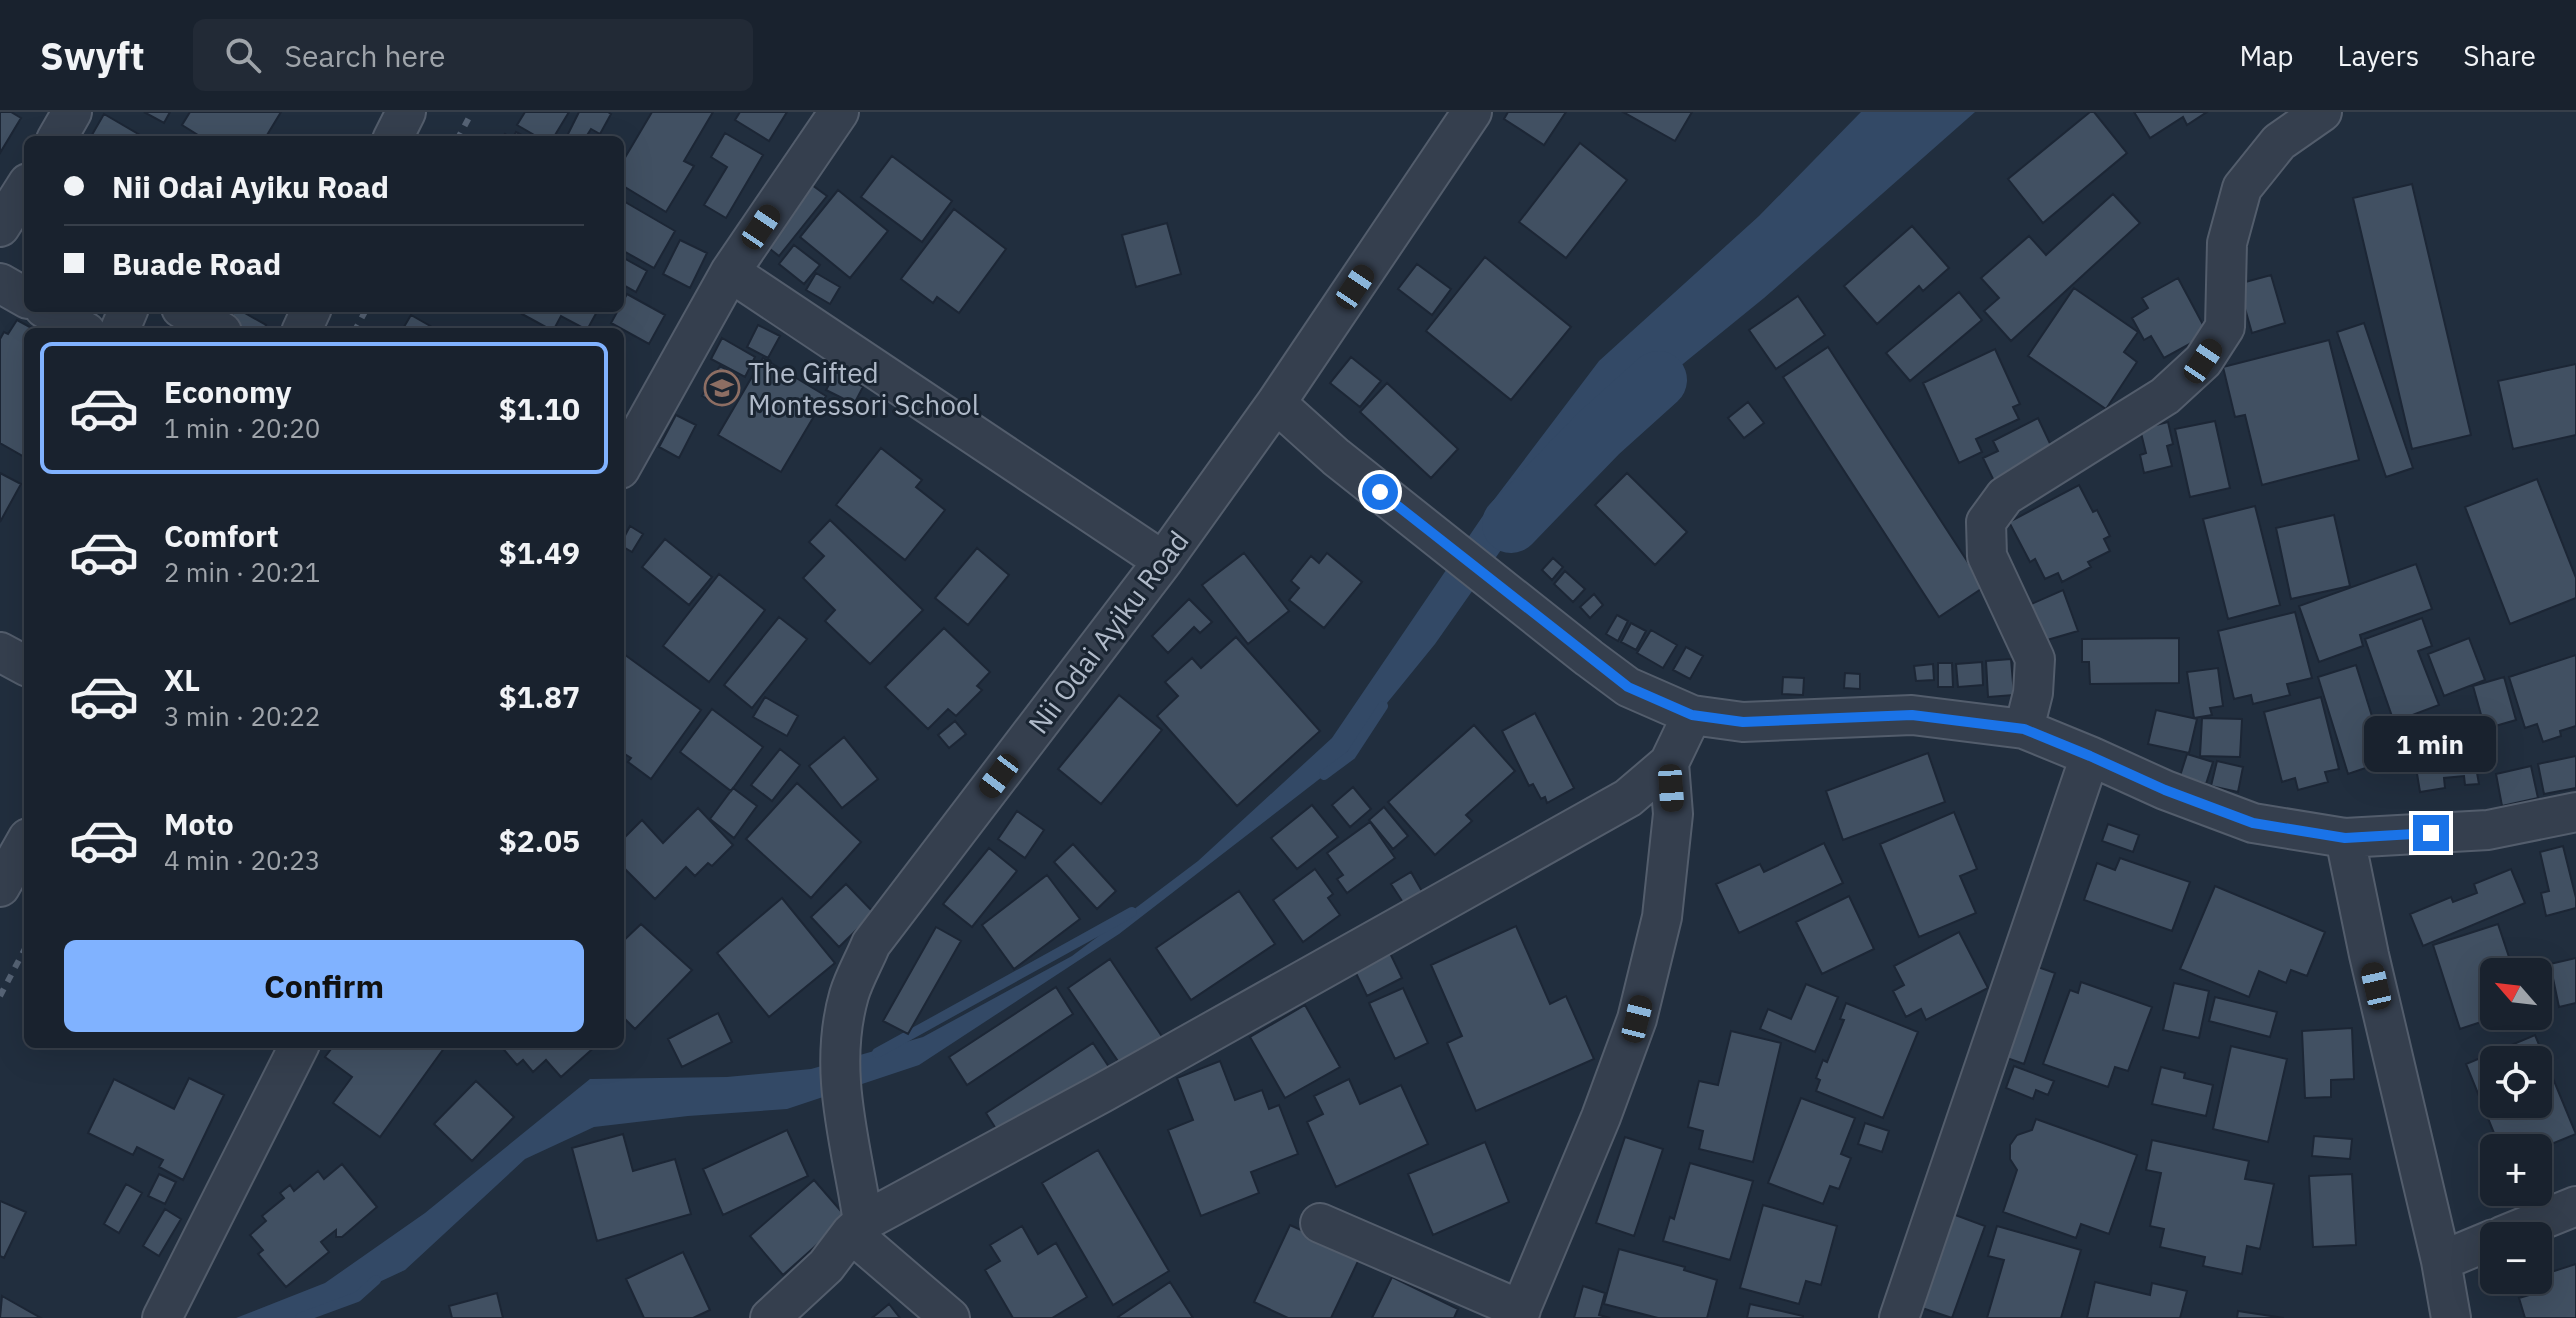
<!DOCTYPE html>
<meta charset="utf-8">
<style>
body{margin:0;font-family:"IBM Plex Sans",sans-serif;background:#222a36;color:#f1f3f6;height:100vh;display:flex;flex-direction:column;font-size:30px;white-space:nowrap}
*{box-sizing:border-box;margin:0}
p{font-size:26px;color:#9fa4aa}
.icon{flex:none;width:44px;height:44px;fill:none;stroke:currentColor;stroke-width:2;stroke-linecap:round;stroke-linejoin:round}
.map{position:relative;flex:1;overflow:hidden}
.side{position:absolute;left:24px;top:216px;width:600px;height:720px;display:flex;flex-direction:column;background:#19222e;border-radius:12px;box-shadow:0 8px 32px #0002,0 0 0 2px #373f4a}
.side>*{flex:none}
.hud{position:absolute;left:24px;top:24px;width:600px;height:176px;border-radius:12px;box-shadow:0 8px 32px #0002,0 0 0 2px #373f4a;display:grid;align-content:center;height:176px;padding:0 40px;background:#19222e}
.needle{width:52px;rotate:298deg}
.buttons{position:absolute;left:2480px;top:846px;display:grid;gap:16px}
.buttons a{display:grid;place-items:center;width:72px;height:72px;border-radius:12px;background:#19222e;box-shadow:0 8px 32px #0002,0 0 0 2px #373f4a;font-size:40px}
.end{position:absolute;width:36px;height:36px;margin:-18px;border:10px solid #1a73e8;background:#fff;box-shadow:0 0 0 4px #fff}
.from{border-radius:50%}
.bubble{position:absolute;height:56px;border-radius:12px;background:#19222e;box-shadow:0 8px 32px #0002,0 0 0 2px #373f4a;font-size:26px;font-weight:800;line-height:56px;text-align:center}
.car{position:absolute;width:24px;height:48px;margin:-24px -12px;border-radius:10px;box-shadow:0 0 6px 2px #0007;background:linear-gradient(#222 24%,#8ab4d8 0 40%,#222 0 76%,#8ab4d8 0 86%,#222 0)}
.hud b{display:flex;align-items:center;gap:28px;height:76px;font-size:30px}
.hud b+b{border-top:2px solid #373f4a}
.hud i{width:20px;height:20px;background:#f1f3f6}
ul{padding:14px 0 0;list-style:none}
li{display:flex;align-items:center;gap:24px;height:132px;margin:0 16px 12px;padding:0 24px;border:4px solid transparent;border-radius:12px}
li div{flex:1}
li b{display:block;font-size:30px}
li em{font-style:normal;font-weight:800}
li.current{border-color:#80b2ff}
li>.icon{width:72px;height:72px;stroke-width:1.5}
.primary-button{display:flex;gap:16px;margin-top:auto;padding:16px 40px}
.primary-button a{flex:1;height:92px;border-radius:12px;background:#80b2ff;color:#111;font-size:32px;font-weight:800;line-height:92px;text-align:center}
header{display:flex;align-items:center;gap:48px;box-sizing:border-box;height:112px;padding:0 40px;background:#19222e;border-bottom:2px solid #373f4a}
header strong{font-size:38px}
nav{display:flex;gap:44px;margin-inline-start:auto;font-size:28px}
.search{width:560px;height:72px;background:#222a36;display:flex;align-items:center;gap:20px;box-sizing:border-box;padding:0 28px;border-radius:12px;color:#9fa4aa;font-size:30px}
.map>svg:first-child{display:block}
.water{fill:#334966}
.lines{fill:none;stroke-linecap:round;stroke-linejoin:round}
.stream{stroke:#334966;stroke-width:10}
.river{stroke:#334966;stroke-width:58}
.building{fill:#415062;stroke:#1c2635;stroke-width:2;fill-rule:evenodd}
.minor-casing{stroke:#535d6c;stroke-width:42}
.minor{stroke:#353f4e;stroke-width:38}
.rail{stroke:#566375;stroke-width:6;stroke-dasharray:8 8;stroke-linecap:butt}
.route{stroke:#1a73e8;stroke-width:10}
.labels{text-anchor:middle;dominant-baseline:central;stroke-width:6;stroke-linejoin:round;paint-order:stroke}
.poi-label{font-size:28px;fill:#b0bac9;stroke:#1a2532;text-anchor:start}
.street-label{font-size:28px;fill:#b0bac9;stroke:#1a2532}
</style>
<header>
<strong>Swyft</strong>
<div class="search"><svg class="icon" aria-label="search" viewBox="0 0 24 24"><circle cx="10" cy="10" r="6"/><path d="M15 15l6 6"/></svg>Search here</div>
<nav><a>Map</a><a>Layers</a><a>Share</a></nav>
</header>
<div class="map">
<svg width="2576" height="1206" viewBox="0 0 2576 1206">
<rect width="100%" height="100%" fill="#212e3e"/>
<!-- water -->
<path class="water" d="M1861 0H1975L1764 186 1582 334 1508 428 1435 532 1335 655 1119 822 919 953 787 997 688 1004 594 1015 525 1047 405 1158 302 1206H236L325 1171 425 1101 590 967 727 965 811 957 923 925 1072 844 1198 749 1332 626 1493 389 1599 249 1759 104Z"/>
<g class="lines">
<!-- stream -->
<path class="stream" d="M1324 663 1351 643 1383 594
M877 941 1132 800
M300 1206 357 1185 376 1168"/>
<!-- river -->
<path class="river" d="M1511 412 1598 322 1658 268"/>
</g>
<!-- building -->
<path class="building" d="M0 0H11L21 6 0 41Z
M144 0H170L164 11Z
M190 0H281L264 28H206L182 13Z
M525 0H569L552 28H543L517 13Z
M579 0H608L611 2 600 22 591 17 584 28H565Z
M652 0H713L684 49 694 54 666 100 620 72V54Z
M740 0H787L769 29 735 8Z
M1508 0H1566L1544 33 1504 7Z
M1623 0H1692L1675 29Z
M2090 0H2094L2127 41 2043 111 2008 67Z
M2134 0H2207L2187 13 2183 5 2150 26Z
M104 2 145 26 144 28H89Z
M516 20 531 28H501L505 22 512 27Z
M725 21 763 43 726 106 704 93 727 55 711 45Z
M1580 31 1627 68 1566 146 1519 110Z
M892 44 952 89 922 130 861 85Z
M2412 72 2471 323 2412 337 2353 86Z
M812 73 827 84 779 144 765 133Z
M838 78 888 119 850 166 800 125Z
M2113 82 2140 111 2011 229 1984 199 1999 186 1981 166 2029 124 2046 143Z
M620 87 675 119 654 156 620 137Z
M954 97 1006 137 959 201 937 185 933 191 901 167Z
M1167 111 1181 162 1136 175 1122 123Z
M1912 114 1949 156 1923 179 1919 174 1877 212 1844 174Z
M680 128 707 141 690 176 663 162Z
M794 133 820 153 804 172 779 152Z
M620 144 647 159 636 180 620 171Z
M1485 145 1571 215 1511 288 1426 219Z
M1417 152 1451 177 1432 203 1398 177Z
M816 161 840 175 830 192 806 178Z
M2271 163 2285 211 2252 221 2238 172Z
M2178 166 2208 222 2164 246 2151 224 2144 228 2132 206 2148 196 2142 186Z
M2074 176 2138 220 2124 240 2137 250 2106 297 2028 244Z
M1959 180 1982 208 1910 269 1886 241Z
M627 182 665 203 649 232 611 211Z
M1798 184 1825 223 1776 257 1749 218Z
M236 196 266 213 262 220H234L225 215Z
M525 196H599L587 218 561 204 553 219 522 202Z
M411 203 439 219V220H401Z
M17 208 39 220H28V347L0 331V227L4 220 8 222Z
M2364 211 2413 356 2386 365 2337 220Z
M758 213 780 224 768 246 747 235Z
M722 226 755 245 745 265 711 247Z
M2329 228 2359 348 2262 373 2245 303 2235 305 2223 255Z
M1828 235 1984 475 1939 505 1783 265Z
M1995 237 2020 292 2013 295 2019 307 1976 327 1982 340 1959 351 1923 271Z
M1351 245 1381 269 1360 295 1330 271Z
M763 246 826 284 781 360 718 323Z
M2576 252V323L2513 337 2498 269Z
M720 254 738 265 720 294 702 284Z
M836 260 863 275 854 292 826 278Z
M1387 271 1458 337 1431 366 1360 300Z
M1748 290 1764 311 1744 326 1728 306Z
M676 303 696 313 679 346 659 335Z
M2038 306 2055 342 1995 371 1983 346 1998 339 1993 329Z
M2215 309 2230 376 2190 385 2175 317Z
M2168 310 2173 332 2167 334 2172 354 2144 361 2140 343 2146 341 2140 317Z
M881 336 922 368 916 375 945 398 905 448 836 393Z
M0 361 21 372 0 410Z
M1627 361 1687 420 1655 453 1595 393Z
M2537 367 2576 466V486L2510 512 2465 395Z
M2079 373 2093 400 2097 398 2110 424 2104 427 2110 439 2088 450 2091 455 2062 470 2058 461 2045 467 2035 447 2030 450 2009 410Z
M2255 394 2280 493 2228 507 2203 407Z
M2334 403 2350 474 2291 487 2276 416Z
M830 408 923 498 870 552 825 509 835 498 803 466 824 444 809 430Z
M630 414 643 422 632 440 620 433Z
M665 427 712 465 689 493 642 455Z
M977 436 1009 463 968 513 935 486Z
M1244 441 1289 499 1248 532 1202 473Z
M1327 441 1362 470 1324 516 1289 488 1299 476 1291 469 1311 444 1319 451Z
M1553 446 1563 455 1552 468 1542 458Z
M2416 452 2432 497 2360 523 2363 534 2319 550 2299 494Z
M1565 459 1585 477 1573 490 1554 472Z
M719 462 765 498 709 570 663 534Z
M2063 478 2078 519 2047 528 2027 494Z
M1594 482 1603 493 1590 506 1580 495Z
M1189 487 1212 510 1200 521 1194 515 1168 541 1152 524Z
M2295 500 2312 566 2287 572 2290 583 2253 592 2251 583 2234 587 2218 519Z
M1617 503 1628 509 1618 529 1606 522Z
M779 505 807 527 752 596 724 573Z
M2422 506 2432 534 2418 539 2439 593 2394 610 2365 527Z
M1631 511 1646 519 1636 538 1621 530Z
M944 516 990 560 977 574 982 578 956 604 948 597 928 617 885 575Z
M1651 518 1677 533 1663 556 1637 541Z
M1236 525 1320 619 1237 694 1157 604 1178 584 1165 570 1192 546 1201 556Z
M2179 526V571L2090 572 2089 550H2082V527Z
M2469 526 2485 568 2444 584 2428 542Z
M1686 535 1703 544 1690 567 1673 558Z
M621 540 701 598 651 667 628 650 631 646 620 639Z
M2576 543V614L2560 619 2561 624 2543 630 2537 612 2525 616 2509 565Z
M2011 547 2014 583 1988 585 1986 549Z
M1982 550 1983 573 1958 575 1956 552Z
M1938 551H1952L1953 575H1938Z
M1933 552 1934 568 1916 569 1914 554Z
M2356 553 2386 649 2348 662 2318 565Z
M2218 556 2223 594 2210 596 2212 603 2194 606 2187 560Z
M1845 561 1860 562V577L1844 576Z
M1783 565 1804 566 1803 583 1782 582Z
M2504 565 2516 608 2485 617 2473 574Z
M1119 583 1162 618 1101 692 1058 657Z
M765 585 798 604 787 624 753 605Z
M2321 585 2339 657 2325 660 2328 670 2298 678 2295 666 2282 670 2264 600Z
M712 597 763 635 731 679 680 640Z
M2156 598 2197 607 2189 641 2148 632Z
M1535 601 1574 676 1547 691 1545 685 1541 687 1533 672 1529 674 1502 619Z
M2463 604 2467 634 2486 631 2489 653 2476 655 2479 672 2465 673 2464 664 2444 666 2445 676 2420 680 2409 612Z
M2202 606 2242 607 2240 645 2200 644Z
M955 609 966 622 949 636 938 623Z
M1474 613 1515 659 1466 703 1472 709 1435 743 1388 690Z
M844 625 878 667 842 696 809 654Z
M780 637 800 653 772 689 751 673Z
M1928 641 1945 690 1843 728 1826 679Z
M2187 642 2213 650 2206 672 2180 664Z
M2576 644V676L2544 682 2538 652Z
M2217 649 2243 655 2238 680 2211 674Z
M2531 654 2538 686 2502 694 2496 662Z
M797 671 861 730 811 786 746 727Z
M1353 675 1371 697 1350 715 1332 693Z
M733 676 757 694 734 726 710 707Z
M1312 693 1338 725 1297 757 1271 726Z
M1384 695 1408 724 1393 737 1369 708Z
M698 696 733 733 712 754 708 751 695 764 686 755 655 787 620 752V730L642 708 663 731Z
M1017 699 1044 718 1025 746 998 727Z
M1954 700 1977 757 1960 764 1976 801 1919 825 1880 732Z
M1370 710 1395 746 1347 781 1337 767 1343 763 1327 741Z
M2108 712 2139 723 2133 740 2102 729Z
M1824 731 1843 771 1739 821 1716 772 1760 752 1764 760Z
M1073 732 1116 779 1097 797 1054 750Z
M2563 734 2576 786V796L2546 804 2541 781 2549 779 2540 740Z
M989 736 1017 759 972 815 943 792Z
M2120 746 2190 770 2172 819 2084 788 2097 751 2115 758Z
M1315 757 1333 782 1328 786 1340 803 1303 830 1273 788Z
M2511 757 2525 791 2423 834 2410 802 2451 785 2453 790 2477 781 2474 772Z
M1411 760 1423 781 1404 792 1391 772Z
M1047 763 1080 807 1014 857 982 813Z
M846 772 874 801 839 835 811 805Z
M2215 774 2325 820 2307 864 2291 858 2286 871 2259 859 2249 885 2180 857Z
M1239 779 1275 832 1191 888 1156 836Z
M1849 784 1874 837 1822 862 1796 810Z
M782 786 835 851 769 905 717 841Z
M641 812 692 858 635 917 620 902V832Z
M2498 812 2514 860H2494V904H2499L2460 917 2433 833Z
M1516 814 1550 892 1566 884 1594 947 1476 999 1447 931 1462 924 1431 853Z
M936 815 961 829 908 922 883 909Z
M1959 820 1988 876 1926 908 1921 897 1906 905 1893 879 1904 873 1894 854Z
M1389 839 1402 866 1367 884 1354 857Z
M2576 846V891L2559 895 2550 852Z
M1110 847 1163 926 1122 955 1068 876Z
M2032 853 2055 861 2024 952 2001 944Z
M2081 870 2152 895 2128 959 2115 955 2108 975 2043 952 2070 878 2078 881Z
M2174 871 2209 879 2199 926 2163 918Z
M1806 872 1838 885 1815 940 1760 917 1768 897 1791 907Z
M1056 875 1073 902 967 973 949 945Z
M1403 876 1428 931 1395 947 1369 891Z
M2215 885 2277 900 2270 925 2209 909Z
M1846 891 1918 920 1883 1006 1816 979 1820 968 1816 966 1823 948 1827 950 1844 908 1840 907Z
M1305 893 1340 955 1285 986 1250 925Z
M718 901 732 930 682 955 668 927Z
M2352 916 2354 967 2331 968V985L2305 986 2302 919Z
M1731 919 1781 931 1753 1050 1699 1037 1703 1019 1688 1015 1699 969 1718 973Z
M2535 923 2576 1022 2544 1035 2551 1053 2538 1059V1036H2500L2466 952ZM2494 948H2538V992H2494Z
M1093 931 1113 961 1005 1031 986 1001Z
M335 932H447L380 1025 333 991 352 965 325 945Z
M499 932H598L561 965 546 948 533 960 523 948 517 953Z
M2231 934 2287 947 2268 1030 2213 1017Z
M1220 949 1235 988 1262 978 1269 997 1279 993 1298 1042 1251 1060 1259 1081 1201 1104 1168 1018 1193 1008 1177 966Z
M2014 954 2054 969 2048 983 2036 978 2033 987 2006 976Z
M2161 955 2185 961 2184 966 2213 973 2206 1004 2152 992Z
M189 966 224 983 183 1068 159 1055 163 1048 137 1035 133 1043 88 1021 114 967 174 997Z
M1349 967 1360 992 1401 973 1428 1032 1336 1075 1307 1010 1323 1002 1314 984Z
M476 969 514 1005 472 1049 434 1012Z
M1801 986 1855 1006 1841 1042 1851 1046 1839 1077 1830 1074 1823 1092 1768 1071Z
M2036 1007 2137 1043 2109 1122 2081 1112 2076 1126 2003 1100 2017 1058 2010 1047V1033L2017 1023 2032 1018Z
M1865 1011 1889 1019 1882 1040 1858 1032Z
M787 1018 808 1064 723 1103 703 1057Z
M623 1022 633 1059 675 1047 691 1102 597 1129 572 1036Z
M2314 1024 2352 1027 2350 1047 2312 1044Z
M1625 1025 1663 1037 1634 1124 1596 1111Z
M2152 1028 2249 1049 2245 1067 2274 1072 2260 1137 2247 1134 2242 1162 2203 1154 2205 1145 2160 1135 2164 1117 2150 1114 2161 1061 2146 1058Z
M1485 1030 1509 1090 1433 1123 1408 1062Z
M1098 1038 1169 1159 1113 1193 1042 1071Z
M1690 1051 1753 1069 1730 1148 1663 1129 1670 1105 1674 1107Z
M342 1052 377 1095 342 1125H336V1118L321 1130 329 1140 286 1175 258 1142 263 1138 250 1123 266 1109 262 1104 284 1086 280 1081 290 1073 294 1079 318 1059 324 1067Z
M159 1062 176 1070 165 1092 148 1084Z
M2352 1062 2356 1133 2313 1135 2309 1064Z
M814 1068 847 1106 783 1163 750 1124Z
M126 1072 142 1081 119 1121 104 1112Z
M0 1089 26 1100 4 1146 0 1144Z
M1763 1093 1837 1114 1821 1173 1806 1169 1799 1192 1740 1176Z
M165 1097 181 1107 159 1144 143 1134Z
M1950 1101 1985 1114 1952 1206 1916 1194Z
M1290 1113 1360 1145 1331 1206H1288L1254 1190Z
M1022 1114 1038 1142 1056 1131 1087 1185 1052 1206H1013L985 1158 1000 1149 990 1133Z
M1997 1114 2081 1138 2061 1206H1987L2004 1148 1988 1144Z
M1619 1137 1685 1155 1684 1158 1717 1168 1707 1206H1658L1604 1192Z
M683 1140 710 1198 693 1206H644L626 1167Z
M2576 1152V1206H2525L2519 1186 2529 1183 2526 1174 2550 1167 2548 1161Z
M1392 1165 1458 1197 1454 1206H1372Z
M1170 1170 1193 1206H1119L1118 1205Z
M2095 1170 2150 1183 2152 1171 2187 1179 2180 1206H2087Z
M1583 1174 1605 1181 1599 1203 1610 1206H1574Z
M497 1181 503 1206H452L449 1194Z
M2 1184 41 1206H0Z
M889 1192 900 1206H872Z
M1750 1192 1803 1204V1206H1747Z
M2238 1199 2284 1206H2237Z"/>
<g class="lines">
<!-- minor casing -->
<g class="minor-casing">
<path id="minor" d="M56 28 72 0
M392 28 406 0
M0 115 28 71
M730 160 1163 449
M0 171 28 187
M44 196 86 220
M181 196 222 220
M119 220 129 196
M301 220 312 196
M1276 291 1336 345 1589 546 1628 575 1692 603 1743 610 1912 603 2024 617 2090 644 2165 678 2253 711 2345 726 2488 718 2576 700
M620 357 730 160 839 0
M0 540 28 555
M2024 617 2033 581 2035 547 1987 444 1986 410 2005 384 2165 284 2203 249 2225 215 2227 131 2242 76 2279 30 2322 0
M2345 726 2369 843 2441 1149 2451 1206
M0 775 28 726
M863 1110 1102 981 1628 686 1669 651 1692 603
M1320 1111 1521 1198
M851 1121 950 1206
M2502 1124 2576 1094
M2441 1149 2494 1127
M162 1206 300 932
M770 1206 826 1154 851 1121 863 1110C852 1034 827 960 849 883 854 866 864 849 871 832L1163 449 1276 291 1472 0
M1517 1206 1601 1005 1637 907 1662 805 1673 702 1669 651
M1899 1206 2090 644"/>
</g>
<!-- minor -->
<use href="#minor" class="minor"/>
<!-- rail -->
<path class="rail" d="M457 28 472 0
M354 220 367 196
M0 884 28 831"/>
</g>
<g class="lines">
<!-- route -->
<path class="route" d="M1380 380 1628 575 1692 603 1743 610 1912 603 2024 617 2090 644 2165 678 2253 711 2345 726 2431 721"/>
</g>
<!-- icons -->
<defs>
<g id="school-ring" transform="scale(1.8)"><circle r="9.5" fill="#1a2532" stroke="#8d6e63" stroke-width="1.5"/><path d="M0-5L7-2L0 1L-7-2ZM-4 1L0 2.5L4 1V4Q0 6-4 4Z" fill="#8d6e63"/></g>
</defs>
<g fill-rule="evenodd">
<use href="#school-ring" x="722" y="276"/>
</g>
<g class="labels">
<!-- poi labels -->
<g class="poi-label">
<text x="748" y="260">The Gifted<tspan x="748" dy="32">Montessori School</tspan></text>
</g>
<!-- street labels -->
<g class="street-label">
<text transform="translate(1108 520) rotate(-53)">Nii Odai Ayiku Road</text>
</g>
</g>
</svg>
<div class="buttons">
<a><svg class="needle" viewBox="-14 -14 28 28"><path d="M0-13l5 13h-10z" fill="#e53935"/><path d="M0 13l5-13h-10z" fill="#9fa4aa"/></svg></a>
<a><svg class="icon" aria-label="locate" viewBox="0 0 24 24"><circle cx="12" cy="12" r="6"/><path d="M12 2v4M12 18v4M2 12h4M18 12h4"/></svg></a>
<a>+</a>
<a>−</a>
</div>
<i class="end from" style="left:1380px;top:380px"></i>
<i class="end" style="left:2431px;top:721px"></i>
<div class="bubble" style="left:2364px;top:604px;width:132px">1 min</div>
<i class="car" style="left:761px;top:115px;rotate:34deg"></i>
<i class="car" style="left:1355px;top:175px;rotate:34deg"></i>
<i class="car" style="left:2203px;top:249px;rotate:34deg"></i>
<i class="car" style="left:999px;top:664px;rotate:217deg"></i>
<i class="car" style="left:1671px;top:676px;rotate:176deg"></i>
<i class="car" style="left:2376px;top:874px;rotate:347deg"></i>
<i class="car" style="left:1637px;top:907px;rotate:14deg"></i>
<div class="hud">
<b><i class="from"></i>Nii Odai Ayiku Road</b>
<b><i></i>Buade Road</b>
</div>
<section class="side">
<ul>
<li class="current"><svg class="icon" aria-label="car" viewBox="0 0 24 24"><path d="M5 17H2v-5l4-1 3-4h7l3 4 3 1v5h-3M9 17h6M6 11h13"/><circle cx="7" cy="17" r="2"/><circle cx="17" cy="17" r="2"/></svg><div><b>Economy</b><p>1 min · 20:20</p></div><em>$1.10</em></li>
<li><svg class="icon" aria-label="car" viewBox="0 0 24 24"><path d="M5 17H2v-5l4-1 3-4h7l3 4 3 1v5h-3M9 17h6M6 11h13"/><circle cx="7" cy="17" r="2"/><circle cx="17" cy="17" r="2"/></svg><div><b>Comfort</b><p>2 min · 20:21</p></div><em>$1.49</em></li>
<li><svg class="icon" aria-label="car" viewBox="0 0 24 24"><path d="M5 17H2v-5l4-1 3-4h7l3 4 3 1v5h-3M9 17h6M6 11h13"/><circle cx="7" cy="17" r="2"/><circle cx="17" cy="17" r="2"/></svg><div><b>XL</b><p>3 min · 20:22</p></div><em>$1.87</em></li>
<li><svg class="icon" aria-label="car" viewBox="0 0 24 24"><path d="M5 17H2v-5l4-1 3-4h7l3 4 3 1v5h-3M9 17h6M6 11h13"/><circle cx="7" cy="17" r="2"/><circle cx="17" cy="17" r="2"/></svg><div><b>Moto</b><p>4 min · 20:23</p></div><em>$2.05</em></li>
</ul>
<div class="primary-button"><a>Confirm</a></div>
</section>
</div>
